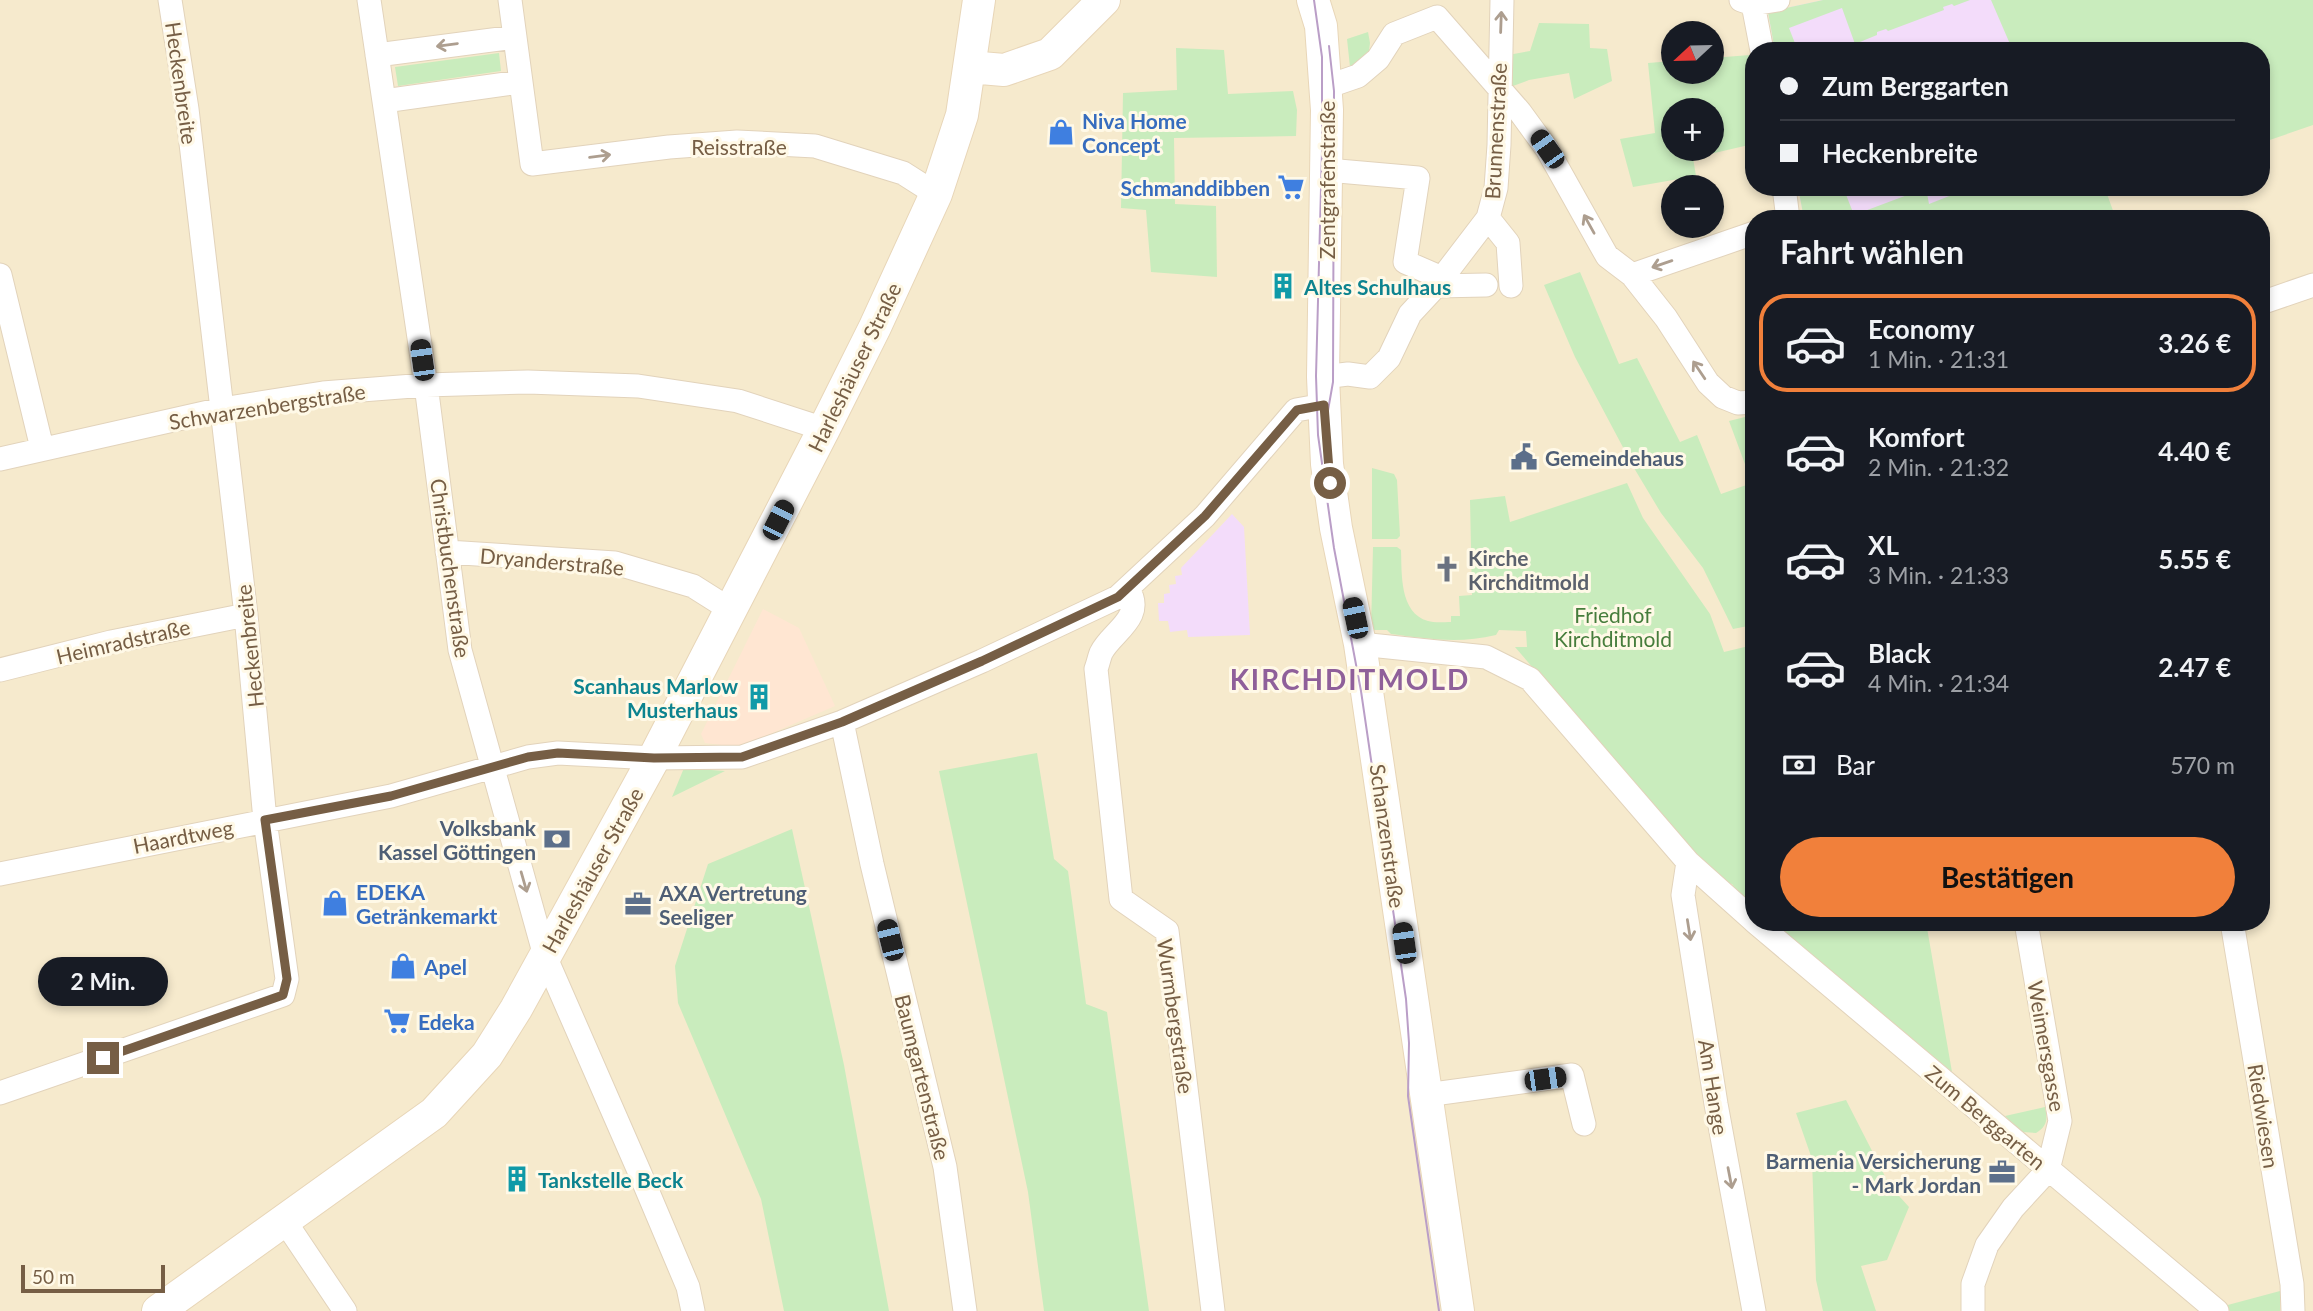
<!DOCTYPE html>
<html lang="de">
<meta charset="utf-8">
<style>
body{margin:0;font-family:Lato,sans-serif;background:#242831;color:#f1f3f6;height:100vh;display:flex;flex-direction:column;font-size:26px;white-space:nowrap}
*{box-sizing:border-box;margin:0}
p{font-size:23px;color:#9ea1a6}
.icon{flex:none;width:38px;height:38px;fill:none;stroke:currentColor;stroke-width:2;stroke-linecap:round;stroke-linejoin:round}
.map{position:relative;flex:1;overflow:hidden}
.details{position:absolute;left:1745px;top:210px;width:525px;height:721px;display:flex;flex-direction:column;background:#171b24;border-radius:28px;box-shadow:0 4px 10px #0003}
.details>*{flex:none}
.top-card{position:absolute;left:1745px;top:42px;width:525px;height:154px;border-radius:28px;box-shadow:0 4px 10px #0003;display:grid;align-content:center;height:154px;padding:0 35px;background:#171b24}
.needle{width:46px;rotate:248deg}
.buttons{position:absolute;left:1661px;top:21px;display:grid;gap:14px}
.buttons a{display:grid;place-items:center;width:63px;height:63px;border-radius:50%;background:#171b24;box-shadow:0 4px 10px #0003;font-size:35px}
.scale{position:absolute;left:21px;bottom:18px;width:144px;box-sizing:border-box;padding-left:7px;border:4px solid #765e45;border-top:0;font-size:19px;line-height:24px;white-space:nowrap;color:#765e45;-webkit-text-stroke:5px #fff9e7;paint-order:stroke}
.end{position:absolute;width:32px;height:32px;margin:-16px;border:9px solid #765e45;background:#fff;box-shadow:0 0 0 4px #fff}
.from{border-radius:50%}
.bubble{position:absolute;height:49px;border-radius:24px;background:#171b24;box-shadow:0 4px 10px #0003;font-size:23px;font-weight:700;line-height:49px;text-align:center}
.car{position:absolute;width:21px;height:42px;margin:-21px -10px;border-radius:9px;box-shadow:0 0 5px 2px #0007;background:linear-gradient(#222 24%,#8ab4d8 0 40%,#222 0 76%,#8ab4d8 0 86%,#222 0)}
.top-card b{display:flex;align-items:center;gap:24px;height:66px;font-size:26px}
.top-card b+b{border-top:2px solid #363941}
.top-card i{width:18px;height:18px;background:#f1f3f6}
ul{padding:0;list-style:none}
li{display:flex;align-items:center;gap:21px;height:98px;margin:0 14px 10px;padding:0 21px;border:4px solid transparent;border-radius:28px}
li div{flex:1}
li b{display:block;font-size:26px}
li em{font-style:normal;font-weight:700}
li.on{border-color:#f1803b}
li>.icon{width:63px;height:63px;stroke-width:1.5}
h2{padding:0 35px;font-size:32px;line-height:84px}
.pay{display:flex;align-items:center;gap:18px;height:77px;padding:0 35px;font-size:26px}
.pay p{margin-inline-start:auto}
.action{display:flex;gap:14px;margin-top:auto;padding:14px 35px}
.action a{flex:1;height:80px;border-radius:42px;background:#f1803b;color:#111;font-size:28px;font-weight:700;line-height:80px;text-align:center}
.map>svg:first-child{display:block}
.residential{fill:#f6eacd;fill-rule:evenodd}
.commercial{fill:#ffe6d2}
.education{fill:#f3dcfa}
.green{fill:#c9ecbd;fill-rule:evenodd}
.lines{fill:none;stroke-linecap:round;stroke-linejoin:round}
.street-casing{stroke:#e2d3bb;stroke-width:25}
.secondary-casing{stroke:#e8d6b8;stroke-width:34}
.street{stroke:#fff;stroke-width:23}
.secondary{stroke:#fff;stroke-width:32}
.tram{stroke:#ba9ec7;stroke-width:2}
.oneway{stroke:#ad9e8f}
.route{stroke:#765e45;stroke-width:9}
.labels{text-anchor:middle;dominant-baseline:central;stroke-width:6;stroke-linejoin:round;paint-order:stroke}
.street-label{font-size:21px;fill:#765e45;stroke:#fff9e7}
.shop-label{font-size:21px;font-weight:bold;fill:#366cbe;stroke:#fff9e7;text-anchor:start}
.culture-label{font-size:21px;font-weight:bold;fill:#0d838f;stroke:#fff9e7;text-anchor:start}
.service-label{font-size:21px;font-weight:bold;fill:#4e5e75;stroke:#fff9e7;text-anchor:start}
.worship-label{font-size:21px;font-weight:bold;fill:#5b616d;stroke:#fff9e7;text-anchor:start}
.park-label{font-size:21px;fill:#467d3c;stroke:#fff9e7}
.district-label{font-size:28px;font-weight:bold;letter-spacing:2px;fill:#8f609a;stroke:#fff9e7}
</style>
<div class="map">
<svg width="2313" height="1311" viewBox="0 0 2313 1311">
<rect width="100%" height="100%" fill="#fef7df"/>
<!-- residential -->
<path class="residential" d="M0 0H2313V1311H0ZM1673 33H1712V72H1673ZM1754 51H2261V187H1754ZM1673 110H1712V149H1673ZM1673 187H1712V226H1673ZM1754 219H2261V922H1754Z"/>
<!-- commercial -->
<path class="commercial" d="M763 609 799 628 835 706 747 744 730 746 705 743 701 734Z"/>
<!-- education -->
<path class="education" d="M1823 0H2020L2035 51H1775L1768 12Z
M1798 187H2073L2078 203 1804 219Z
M1232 514 1244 527 1250 635 1188 637 1187 630 1170 632 1168 621H1159L1158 603H1164V594L1170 593 1169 585 1176 584 1175 576 1182 575 1181 568Z"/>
<!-- green -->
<path class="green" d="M1823 0H1970L1954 6 1952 4 1943 7 1944 10 1888 31 1886 29 1877 32V35L1855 44 1842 8 1789 28 1798 51H1775L1768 12Z
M1991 0H2313V125L2261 143V51H2013Z
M1539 23 1589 24 1590 48 1607 49 1612 81 1574 99 1569 73 1529 80 1513 86 1507 82 1508 55 1530 51Z
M1368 32 1370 43 1368 58 1350 67 1347 39Z
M1176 48 1224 50 1228 94 1293 91 1297 110 1296 136 1174 138 1175 204 1216 206 1217 277 1151 272 1146 210 1121 208 1123 93 1177 90Z
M499 53 501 71 398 86 395 67Z
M1750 55 1754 85 1753 144 1693 158 1696 176 1633 187 1620 139 1655 133 1648 63 1673 61V72H1712V58ZM1673 110H1712V149H1673Z
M1798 187H1843L1854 215 1926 188 1929 204 1972 187H2127L2107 194 2116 219H1804Z
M1580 272 1619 364 1637 358 1680 442 1697 435 1721 494 1752 483 1729 421 1753 415V625L1733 629 1703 568 1661 513 1634 468 1575 357 1544 285Z
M1372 468 1394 474 1397 480 1400 536 1397 539H1372Z
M1627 483 1643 518 1710 614 1724 652 1753 645V906L1741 896 1732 884 1725 882 1699 860 1515 647H1527L1526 631 1499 630 1496 635C1459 644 1429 639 1391 634L1387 630H1371L1373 547H1397L1401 550C1402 573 1399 613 1428 621 1434 623 1444 622 1451 622V616H1460L1459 596 1472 595 1470 500 1505 496 1510 522Z
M1037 753 1054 859 1068 871 1086 1004 1107 1012 1149 1311H1044L1028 1192 939 771Z
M684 768 725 771 672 797Z
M792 829 844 1065 889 1311H784L761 1199 678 1003 675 966 708 864Z
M1773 922H1926L1952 1072Z
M1846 1100 1890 1186 1909 1207 1887 1260 1861 1266 1876 1311H1823L1816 1280 1812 1159 1796 1113Z
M2045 1107C2048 1120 2047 1126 2036 1133L2022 1132 2005 1116Z
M2280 1291V1311H2230L2224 1306Z"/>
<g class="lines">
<!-- street casing -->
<g class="street-casing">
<path id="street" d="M369 0 426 385 460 650 545 956 639 1171 688 1287 693 1311
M510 0 532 164 669 147 737 142 815 146 903 173 936 194
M1741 0 1753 4 1778 0
M1750 0 1753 4 1762 51
M1437 17 1520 112 1547 149 1607 256 1632 275 1666 318 1708 383 1723 397 1738 403 1754 402
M377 55 515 37
M1326 87 1358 76 1378 59 1394 34 1437 17
M384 101 520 82
M1327 170 1418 178 1405 262 1442 278
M1784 187 1788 219
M1488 218 1508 243 1511 286
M0 275 42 448
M1632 275 1754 233
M1436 286 1486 285
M2261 303 2313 285
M1323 377 1348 374 1370 377 1389 358 1410 314 1436 286 1488 218 1496 188 1499 145 1502 0
M0 459 222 409 323 393 426 385 528 382 638 386 738 401 824 429
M447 552 615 563 693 586 731 610
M1128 589C1146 618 1111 632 1101 653 1099 658 1098 664 1096 669L1121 899 1167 931 1213 1311
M1360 644 1486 657 1530 679 1688 862 1754 921
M0 670 111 642 246 615
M842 722 872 864 945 1167 965 1311
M1688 862 1683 895 1716 1104 1754 1311
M0 874 391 796 528 757 558 753 654 758 742 757 842 722 982 661 1118 597 1205 516 1296 410 1324 405
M1755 922 2217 1311
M2232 922 2292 1284 2293 1311
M0 1093 283 995 287 979 265 820 246 615 187 109 170 0
M1426 1095 1572 1075 1584 1124
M284 1220 345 1311
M1973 1311V1284L1987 1245 2013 1208 2048 1170 2060 1121 2026 922"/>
</g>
<!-- secondary casing -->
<g class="secondary-casing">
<path id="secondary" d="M1313 0 1321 26 1327 110 1323 377 1327 464 1336 528 1360 644 1458 1311
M969 67 1004 70 1050 54 1104 0
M158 1311 434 1113 487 1055 516 1009 654 758 824 429 875 327 936 194 962 115 979 0"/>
</g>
<!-- street -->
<use href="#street" class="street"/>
<!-- secondary -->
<use href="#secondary" class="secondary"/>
<!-- tram -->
<path class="tram" d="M1314 0 1322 57V151L1316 376 1318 435 1334 548 1361 691 1406 999 1409 1043 1408 1096 1439 1311
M1324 433 1333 382 1334 91 1329 46"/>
</g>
<!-- one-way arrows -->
<defs><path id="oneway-shaft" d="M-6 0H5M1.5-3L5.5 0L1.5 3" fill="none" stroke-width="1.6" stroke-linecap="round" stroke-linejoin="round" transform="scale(1.75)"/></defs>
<g class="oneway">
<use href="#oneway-shaft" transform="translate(1501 22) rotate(-88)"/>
<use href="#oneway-shaft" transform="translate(447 45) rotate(172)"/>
<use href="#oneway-shaft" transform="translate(600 156) rotate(-7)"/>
<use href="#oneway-shaft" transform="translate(1589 224) rotate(-119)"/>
<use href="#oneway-shaft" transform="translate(1662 264) rotate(161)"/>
<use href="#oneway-shaft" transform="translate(1699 370) rotate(-124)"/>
<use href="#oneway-shaft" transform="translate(524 882) rotate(74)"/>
<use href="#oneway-shaft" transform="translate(1689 930) rotate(81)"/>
<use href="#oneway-shaft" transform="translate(1730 1178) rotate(79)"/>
</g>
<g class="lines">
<!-- route -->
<path class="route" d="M103 1058 283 995 287 979 265 820 391 796 528 757 558 753 654 758 742 757 842 722 982 661 1118 597 1205 516 1297 410 1324 405 1330 483"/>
</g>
<!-- icons -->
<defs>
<g id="shop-bare" transform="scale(2.1)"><path d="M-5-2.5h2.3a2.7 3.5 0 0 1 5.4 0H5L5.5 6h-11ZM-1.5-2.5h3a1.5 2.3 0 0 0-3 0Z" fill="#3f7fe0" stroke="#fff9e7" stroke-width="2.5" paint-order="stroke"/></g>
<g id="supermarket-bare" transform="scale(2.1)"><path d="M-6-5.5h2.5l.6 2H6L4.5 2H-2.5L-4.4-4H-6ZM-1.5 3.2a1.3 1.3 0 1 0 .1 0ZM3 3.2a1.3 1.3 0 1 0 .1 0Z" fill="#3f7fe0" stroke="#fff9e7" stroke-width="2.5" paint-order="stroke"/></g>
<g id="building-bare" transform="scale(2.1)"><path d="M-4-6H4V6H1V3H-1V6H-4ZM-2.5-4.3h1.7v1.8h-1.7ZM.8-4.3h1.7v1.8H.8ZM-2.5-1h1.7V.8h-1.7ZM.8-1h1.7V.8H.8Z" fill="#0f9aa8" stroke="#fff9e7" stroke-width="2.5" paint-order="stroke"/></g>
<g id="civic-bare" transform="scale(2.1)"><path d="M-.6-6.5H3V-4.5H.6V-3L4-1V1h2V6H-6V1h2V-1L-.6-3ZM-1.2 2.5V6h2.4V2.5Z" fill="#5c6f8a" stroke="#fff9e7" stroke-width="2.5" paint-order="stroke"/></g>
<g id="church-bare" transform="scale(2.1)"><path d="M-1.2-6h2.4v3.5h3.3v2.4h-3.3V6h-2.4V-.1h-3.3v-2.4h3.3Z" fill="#6b7280" stroke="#fff9e7" stroke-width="2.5" paint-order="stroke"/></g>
<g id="bank-bare" transform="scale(2.1)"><path d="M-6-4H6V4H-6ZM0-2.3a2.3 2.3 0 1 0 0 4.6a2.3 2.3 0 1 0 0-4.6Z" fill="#5c6f8a" stroke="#fff9e7" stroke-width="2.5" paint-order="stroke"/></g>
<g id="office-bare" transform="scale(2.1)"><path d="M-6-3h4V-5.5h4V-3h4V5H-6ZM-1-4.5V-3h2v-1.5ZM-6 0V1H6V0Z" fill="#5c6f8a" stroke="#fff9e7" stroke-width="2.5" paint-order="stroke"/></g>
</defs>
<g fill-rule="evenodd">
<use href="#shop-bare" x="1061" y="132"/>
<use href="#supermarket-bare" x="1291" y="187"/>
<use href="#building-bare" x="1283" y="286"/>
<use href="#civic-bare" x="1524" y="457"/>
<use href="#church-bare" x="1447" y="569"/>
<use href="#building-bare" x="759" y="697"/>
<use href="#bank-bare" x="557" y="839"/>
<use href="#shop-bare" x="335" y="903"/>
<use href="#office-bare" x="638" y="904"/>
<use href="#shop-bare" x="403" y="966"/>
<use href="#supermarket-bare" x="397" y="1021"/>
<use href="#office-bare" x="2002" y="1172"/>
<use href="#building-bare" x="517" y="1179"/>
</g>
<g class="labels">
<!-- street labels -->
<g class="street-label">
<text transform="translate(182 83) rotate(82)">Heckenbreite</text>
<text transform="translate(1495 131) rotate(-87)">Brunnenstraße</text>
<text x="739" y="146">Reisstraße</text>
<text transform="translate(1326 180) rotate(-90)">Zentgrafenstraße</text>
<text transform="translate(854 367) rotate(-64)">Harleshäuser Straße</text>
<text transform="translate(267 406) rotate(-9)">Schwarzenbergstraße</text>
<text transform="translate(552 561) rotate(5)">Dryanderstraße</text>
<text transform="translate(451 568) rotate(82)">Christbuchenstraße</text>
<text transform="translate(123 641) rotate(-13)">Heimradstraße</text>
<text transform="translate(249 646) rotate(-96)">Heckenbreite</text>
<text transform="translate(183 836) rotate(-11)">Haardtweg</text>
<text transform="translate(1388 836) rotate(82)">Schanzenstraße</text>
<text transform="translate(592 870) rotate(-61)">Harleshäuser Straße</text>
<text transform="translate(1176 1016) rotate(82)">Wurmbergstraße</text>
<text transform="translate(2047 1046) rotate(80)">Weimersgasse</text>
<text transform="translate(923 1077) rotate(76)">Baumgartenstraße</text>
<text transform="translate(1714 1087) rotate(81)">Am Hange</text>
<text transform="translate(2264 1116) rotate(81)">Riedwiesen</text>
<text transform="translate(1986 1117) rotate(40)">Zum Berggarten</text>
</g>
<!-- shop labels -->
<g class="shop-label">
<text x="1082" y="120">Niva Home<tspan x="1082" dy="24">Concept</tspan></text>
<text x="1270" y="187" text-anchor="end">Schmanddibben</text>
<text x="356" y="891">EDEKA<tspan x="356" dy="24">Getränkemarkt</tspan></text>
<text x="424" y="966">Apel</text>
<text x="418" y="1021">Edeka</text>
</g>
<!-- culture labels -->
<g class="culture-label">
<text x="1304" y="286">Altes Schulhaus</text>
<text x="738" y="685" text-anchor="end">Scanhaus Marlow<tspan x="738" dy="24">Musterhaus</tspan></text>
<text x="538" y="1179">Tankstelle Beck</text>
</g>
<!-- service labels -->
<g class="service-label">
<text x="1545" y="457">Gemeindehaus</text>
<text x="536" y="827" text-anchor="end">Volksbank<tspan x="536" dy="24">Kassel Göttingen</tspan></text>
<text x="659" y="892">AXA Vertretung<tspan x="659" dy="24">Seeliger</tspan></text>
<text x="1981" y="1160" text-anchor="end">Barmenia Versicherung<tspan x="1981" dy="24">- Mark Jordan</tspan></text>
</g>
<!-- worship labels -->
<g class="worship-label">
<text x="1468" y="557">Kirche<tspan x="1468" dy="24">Kirchditmold</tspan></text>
</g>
<!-- park labels -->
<g class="park-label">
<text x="1613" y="614">Friedhof<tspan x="1613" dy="24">Kirchditmold</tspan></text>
</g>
<!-- district labels -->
<g class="district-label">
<text x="1350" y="679">KIRCHDITMOLD</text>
</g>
</g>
</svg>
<div class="buttons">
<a><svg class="needle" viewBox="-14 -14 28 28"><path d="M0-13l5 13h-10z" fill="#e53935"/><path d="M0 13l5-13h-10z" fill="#9ea1a6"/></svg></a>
<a>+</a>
<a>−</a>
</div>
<div class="scale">50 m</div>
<i class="end from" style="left:1330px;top:483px"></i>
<i class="end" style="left:103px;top:1058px"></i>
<div class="bubble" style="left:38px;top:957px;width:130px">2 Min.</div>
<i class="car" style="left:1547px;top:149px;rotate:325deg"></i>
<i class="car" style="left:422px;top:360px;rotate:352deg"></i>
<i class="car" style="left:778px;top:520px;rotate:27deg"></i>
<i class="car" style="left:1355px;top:618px;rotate:348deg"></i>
<i class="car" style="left:890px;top:940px;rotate:346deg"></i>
<i class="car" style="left:1404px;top:943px;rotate:352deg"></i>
<i class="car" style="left:1545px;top:1079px;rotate:82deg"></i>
<div class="top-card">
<b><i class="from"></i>Zum Berggarten</b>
<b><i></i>Heckenbreite</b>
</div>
<section class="details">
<h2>Fahrt wählen</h2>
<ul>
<li class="on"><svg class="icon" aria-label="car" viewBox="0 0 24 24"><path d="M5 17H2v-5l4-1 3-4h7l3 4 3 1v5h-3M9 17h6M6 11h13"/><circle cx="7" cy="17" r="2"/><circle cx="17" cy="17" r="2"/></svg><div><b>Economy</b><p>1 Min. · 21:31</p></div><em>3.26 €</em></li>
<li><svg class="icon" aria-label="car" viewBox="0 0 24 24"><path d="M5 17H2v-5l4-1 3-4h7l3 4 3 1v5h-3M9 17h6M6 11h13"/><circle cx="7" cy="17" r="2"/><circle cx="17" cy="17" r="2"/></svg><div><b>Komfort</b><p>2 Min. · 21:32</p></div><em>4.40 €</em></li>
<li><svg class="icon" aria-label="car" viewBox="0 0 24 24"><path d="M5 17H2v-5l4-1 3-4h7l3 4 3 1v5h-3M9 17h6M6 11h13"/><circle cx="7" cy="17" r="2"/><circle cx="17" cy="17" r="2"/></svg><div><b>XL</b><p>3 Min. · 21:33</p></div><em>5.55 €</em></li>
<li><svg class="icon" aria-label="car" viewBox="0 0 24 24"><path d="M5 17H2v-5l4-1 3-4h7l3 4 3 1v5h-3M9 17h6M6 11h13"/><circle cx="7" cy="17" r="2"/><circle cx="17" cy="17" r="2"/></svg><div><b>Black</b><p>4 Min. · 21:34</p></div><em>2.47 €</em></li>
</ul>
<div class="pay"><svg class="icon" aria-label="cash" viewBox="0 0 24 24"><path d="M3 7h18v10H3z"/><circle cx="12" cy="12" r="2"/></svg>Bar<p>570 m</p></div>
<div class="action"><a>Bestätigen</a></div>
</section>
</div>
